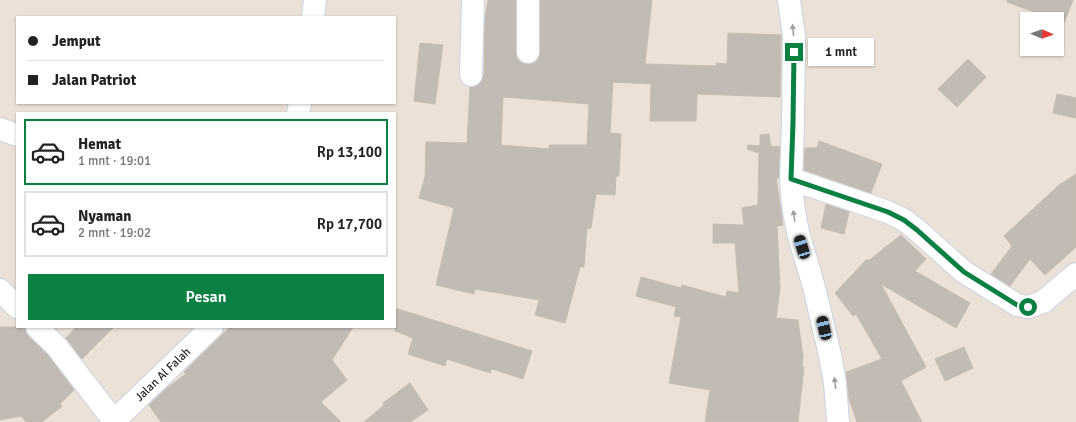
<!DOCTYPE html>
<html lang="id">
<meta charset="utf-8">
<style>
body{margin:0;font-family:Signika,sans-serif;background:#f6f6f6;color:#222;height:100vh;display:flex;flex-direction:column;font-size:15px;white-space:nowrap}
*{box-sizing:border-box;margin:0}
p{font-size:13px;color:#767676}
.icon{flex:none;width:22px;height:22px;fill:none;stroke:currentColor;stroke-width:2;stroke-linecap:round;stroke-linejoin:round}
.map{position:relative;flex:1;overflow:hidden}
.side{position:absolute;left:16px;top:112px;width:380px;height:216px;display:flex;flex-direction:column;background:#fff;border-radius:0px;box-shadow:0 1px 3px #0004}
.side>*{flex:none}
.guide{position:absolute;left:16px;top:16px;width:380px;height:88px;border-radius:0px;box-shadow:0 1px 3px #0004;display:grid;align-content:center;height:88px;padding:0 12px;background:#fff}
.needle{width:26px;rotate:92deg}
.controls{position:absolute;left:1020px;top:12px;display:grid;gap:8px}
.controls a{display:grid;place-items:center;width:44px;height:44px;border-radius:0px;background:#fff;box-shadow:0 1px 3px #0004;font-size:20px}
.end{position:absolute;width:18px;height:18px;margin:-9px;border:5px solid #0b8043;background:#fff;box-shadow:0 0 0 2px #fff}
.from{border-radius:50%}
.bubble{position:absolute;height:28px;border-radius:0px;background:#fff;box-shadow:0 1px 3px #0004;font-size:13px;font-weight:600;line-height:28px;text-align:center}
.car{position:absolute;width:12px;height:24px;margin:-12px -6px;border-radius:5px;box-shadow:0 0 3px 1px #0007;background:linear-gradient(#222 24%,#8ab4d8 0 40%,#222 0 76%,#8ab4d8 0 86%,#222 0)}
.guide b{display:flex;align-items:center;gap:14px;height:38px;font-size:15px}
.guide b+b{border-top:1px solid #e0e0e0}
.guide i{width:10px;height:10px;background:#222}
ul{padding:7px 0 0;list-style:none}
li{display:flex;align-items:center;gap:12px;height:66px;margin:0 8px 6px;padding:0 4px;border:2px solid #e0e0e0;border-radius:0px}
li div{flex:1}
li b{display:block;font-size:15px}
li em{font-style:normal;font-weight:600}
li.on{border-color:#0b8043}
li>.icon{width:36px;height:36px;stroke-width:1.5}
.cta{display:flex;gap:8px;margin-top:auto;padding:8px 12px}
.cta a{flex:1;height:46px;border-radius:0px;background:#0b8043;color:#fff;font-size:16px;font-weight:600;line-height:46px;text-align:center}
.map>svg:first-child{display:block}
.building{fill:#c2bbb4;stroke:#c6bdb1;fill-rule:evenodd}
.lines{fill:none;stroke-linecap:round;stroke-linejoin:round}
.minor-casing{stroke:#ccd2e2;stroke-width:24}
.minor{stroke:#fff;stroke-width:22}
.oneway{fill:#9e9e9e}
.route{stroke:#0b8043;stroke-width:5}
.labels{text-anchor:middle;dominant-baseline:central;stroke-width:4;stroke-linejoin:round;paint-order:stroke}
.street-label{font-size:12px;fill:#272727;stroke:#fff}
</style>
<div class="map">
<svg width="1076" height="422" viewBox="0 0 1076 422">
<rect width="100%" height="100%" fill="#ebe1d7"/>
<!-- building -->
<path class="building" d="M488 0H516V52L517 59 522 63 528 64 535 63 539 58 540 52V0H652L645 64 716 66V63L727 64 728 33 781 35 780 97 697 94 696 121H650L651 84 613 82 610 133 621 134 619 176H616L615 195 596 194 591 228H587L584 267H580L565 323 535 315 539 300 475 289 474 294 436 285 454 208 419 198 425 177 426 142 467 143 470 87 477 86 482 81 484 75 485 19ZM503 97 589 104 587 145H549V149L501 145Z
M1007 0H1073L1064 23 1057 21V19H1053L1007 2Z
M420 43 443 45 435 104 414 101Z
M968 59 986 77 957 107 938 89Z
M1057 94 1076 98V118L1053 113Z
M769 134 771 146 780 147 779 178H776L783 225 777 226 780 289 776 318 798 320 803 356 802 367H804L798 422H705L710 390 669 383 681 317 674 316 676 307 636 296 641 277 681 288 682 285 726 297 727 291 739 293 735 243H713V224L744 225 742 208 758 205 759 153 747 149 748 145 760 146V135Z
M819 141 882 164 871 193 804 170 805 148H817Z
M1076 174V247L1045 275 1030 259 1010 286 991 274 1012 246 1004 236 1059 185Z
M826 204 849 212 844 234 821 228Z
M901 235 926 259 915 271 970 303 956 328 881 284 926 367 901 381 922 422H857L849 399 846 372 882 359 856 314 853 316 835 293 867 259 868 261Z
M395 308 532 351 523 379 492 369 490 373 447 359 445 366 408 354 413 338 395 331Z
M0 327H25V331L28 336 48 355 74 390 60 404 62 406 42 422H26L21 416 0 420Z
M76 327H114L82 359 66 338Z
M230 327H353L332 360 347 380 321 402 341 422H161L149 405 168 387 186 374 184 372Z
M964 347 973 368 945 381 935 359Z
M410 383 428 410 410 422H364L384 405 383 403Z"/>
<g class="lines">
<!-- minor casing -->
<g class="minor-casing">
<g id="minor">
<path d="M528 0V52"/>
<path d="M789 0 794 37 793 123 791 179 793 205 798 233 814 287 830 355 835 383 838 422"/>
<path d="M313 17 315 0"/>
<path d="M471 75 473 0"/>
<path d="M298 113 300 103"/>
<path d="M0 129 17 135"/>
<path d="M791 179 888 212 904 220 917 230 964 272 1017 305 1028 307 1043 302 1076 274"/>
<path d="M0 290 17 307"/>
<path d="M37 327 57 347 114 421"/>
<path id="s1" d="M113 422 212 327"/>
</g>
</g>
<!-- minor -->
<use href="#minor" class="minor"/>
</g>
<!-- one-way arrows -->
<defs><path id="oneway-solid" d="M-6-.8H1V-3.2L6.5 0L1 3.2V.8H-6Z"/></defs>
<g class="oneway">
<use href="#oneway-solid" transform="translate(793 30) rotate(-95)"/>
<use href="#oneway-solid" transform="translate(794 216) rotate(-98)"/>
<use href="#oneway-solid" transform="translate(835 383) rotate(-96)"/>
</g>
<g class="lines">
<!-- route -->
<path class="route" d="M794 52 793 123 791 179 888 212 904 220 917 230 964 272 1017 305 1028 307"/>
</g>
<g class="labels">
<!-- street labels -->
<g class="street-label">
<text stroke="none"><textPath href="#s1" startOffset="69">Jalan Al Falah</textPath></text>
</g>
</g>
</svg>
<div class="controls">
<a><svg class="needle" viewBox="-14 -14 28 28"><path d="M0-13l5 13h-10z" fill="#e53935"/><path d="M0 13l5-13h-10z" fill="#767676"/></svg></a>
</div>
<i class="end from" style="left:1028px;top:307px"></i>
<i class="end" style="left:794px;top:52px"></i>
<div class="bubble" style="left:808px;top:38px;width:66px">1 mnt</div>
<i class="car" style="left:802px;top:247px;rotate:343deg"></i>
<i class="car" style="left:824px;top:328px;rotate:347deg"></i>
<div class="guide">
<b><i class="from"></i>Jemput</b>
<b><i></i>Jalan Patriot</b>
</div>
<section class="side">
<ul>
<li class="on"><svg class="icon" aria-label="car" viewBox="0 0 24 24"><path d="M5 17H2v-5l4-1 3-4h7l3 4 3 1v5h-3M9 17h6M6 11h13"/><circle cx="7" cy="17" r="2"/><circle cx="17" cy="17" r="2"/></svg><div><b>Hemat</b><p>1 mnt · 19:01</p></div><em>Rp 13,100</em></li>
<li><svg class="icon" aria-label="car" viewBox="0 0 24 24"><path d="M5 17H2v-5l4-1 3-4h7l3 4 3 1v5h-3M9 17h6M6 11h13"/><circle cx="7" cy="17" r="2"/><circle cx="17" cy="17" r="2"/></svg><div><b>Nyaman</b><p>2 mnt · 19:02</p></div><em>Rp 17,700</em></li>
</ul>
<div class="cta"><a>Pesan</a></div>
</section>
</div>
